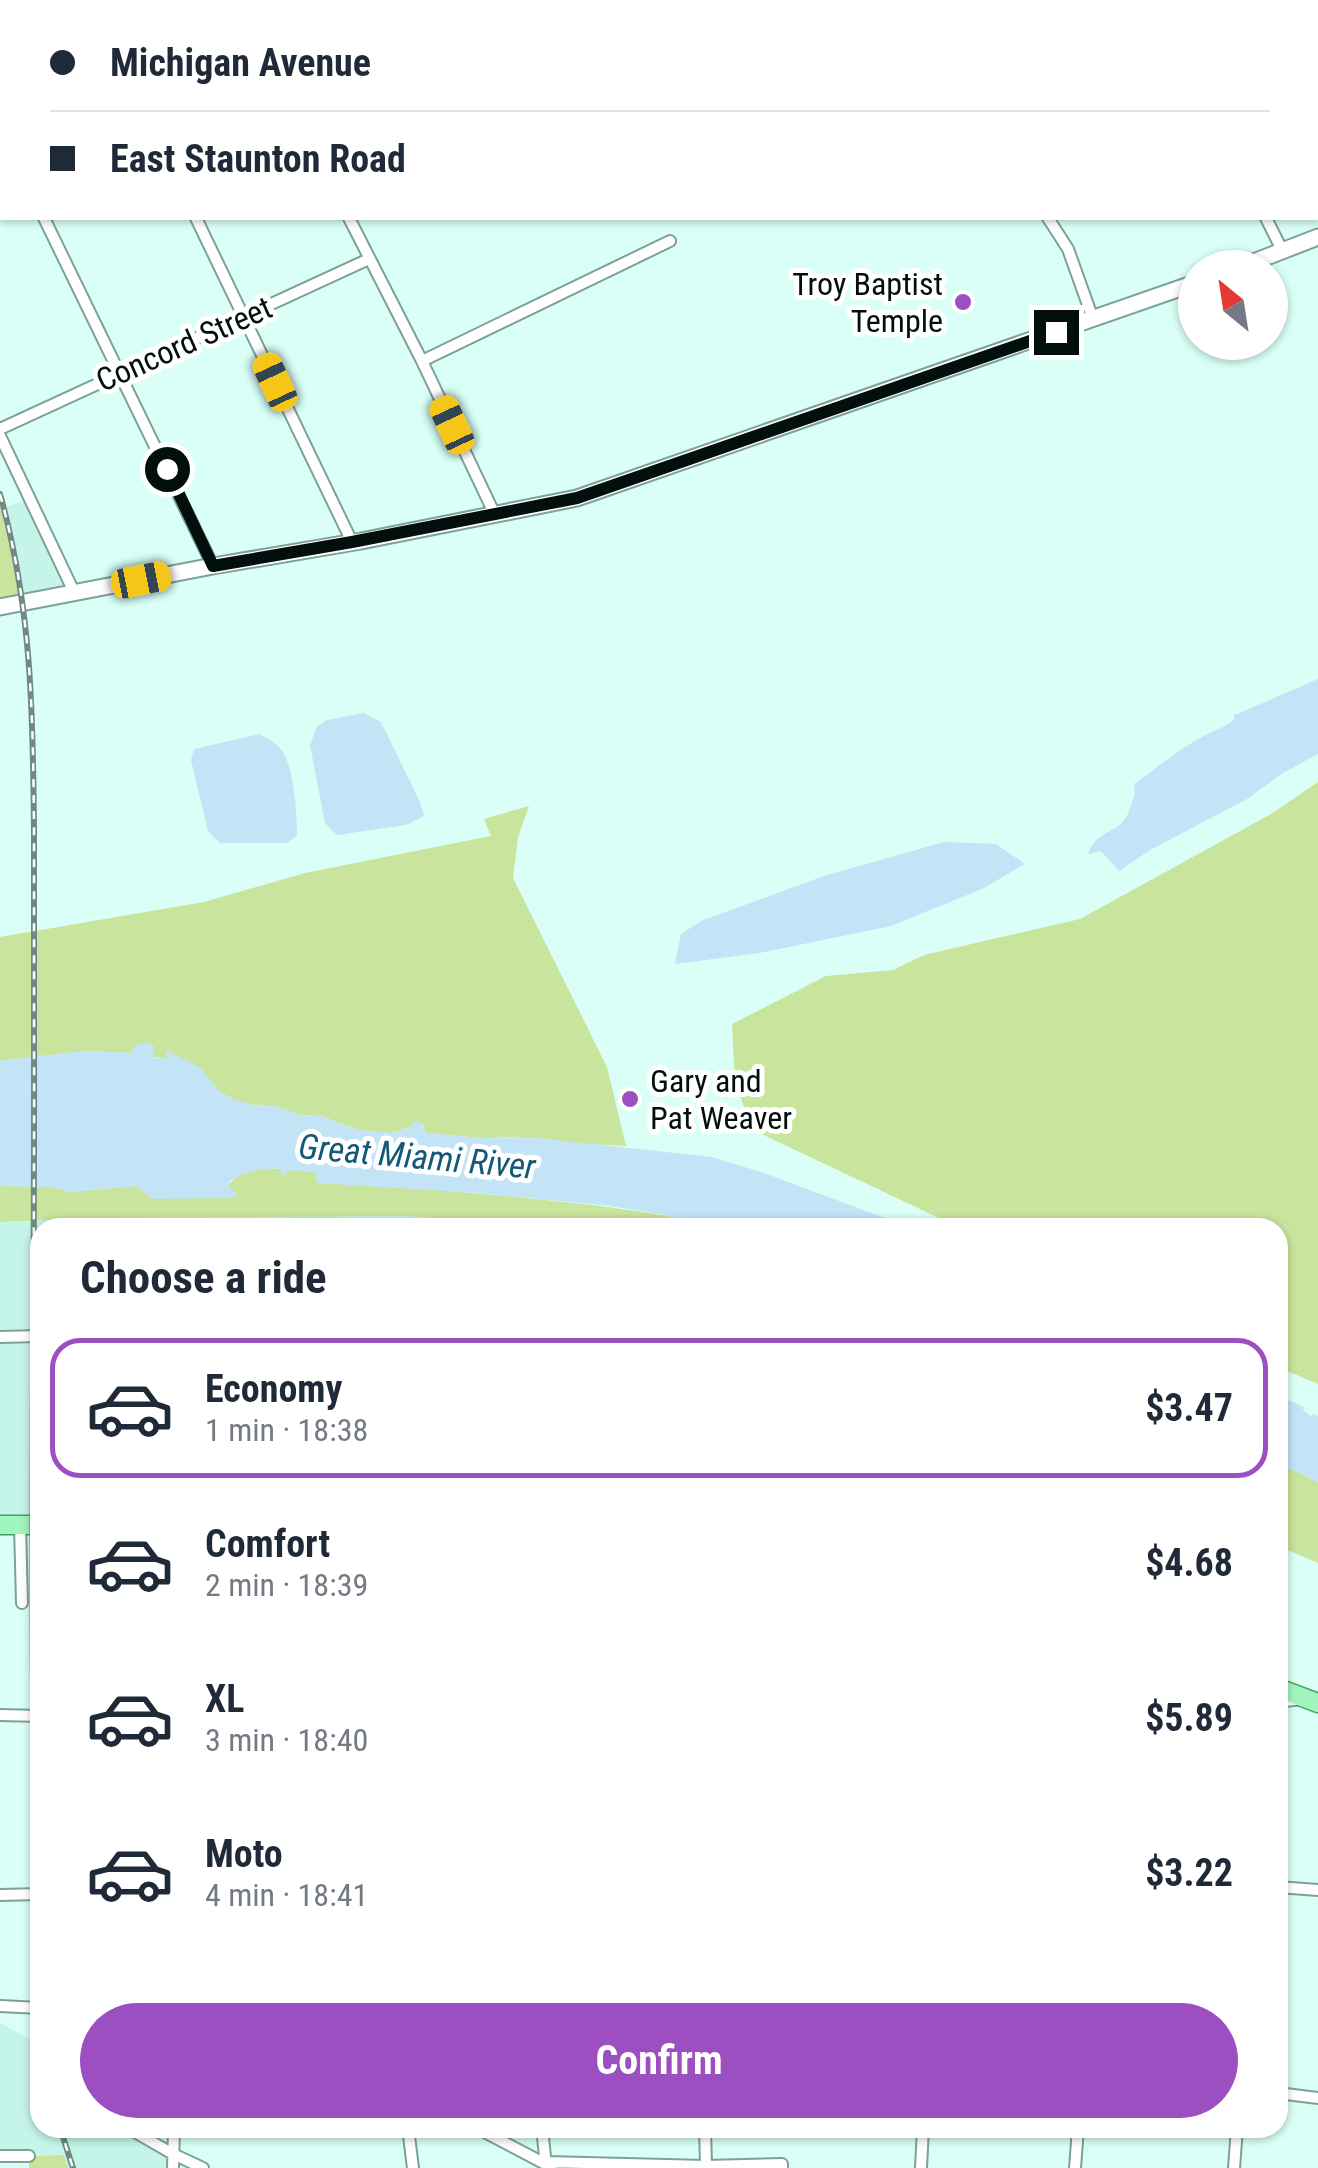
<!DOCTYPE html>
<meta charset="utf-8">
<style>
body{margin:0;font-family:"Roboto Condensed",sans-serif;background:#f6f6f7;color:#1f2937;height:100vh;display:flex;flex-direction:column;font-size:38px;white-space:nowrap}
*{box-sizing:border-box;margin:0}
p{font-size:32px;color:#747a83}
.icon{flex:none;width:55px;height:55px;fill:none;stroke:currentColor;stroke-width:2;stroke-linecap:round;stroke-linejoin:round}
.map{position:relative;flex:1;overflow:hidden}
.sheet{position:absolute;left:30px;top:1218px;width:1258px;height:920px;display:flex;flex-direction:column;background:#fff;border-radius:30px;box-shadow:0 2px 8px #0004}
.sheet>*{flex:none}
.hud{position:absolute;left:0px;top:0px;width:1320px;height:220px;box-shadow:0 2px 8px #0004;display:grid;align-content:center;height:220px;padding:0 50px;background:#fff}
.needle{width:65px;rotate:330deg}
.controls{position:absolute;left:1178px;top:250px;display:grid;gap:20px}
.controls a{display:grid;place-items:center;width:110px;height:110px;border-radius:50%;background:#fff;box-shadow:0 2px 8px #0004;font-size:50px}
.end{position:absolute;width:45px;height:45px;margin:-22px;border:12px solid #030f0c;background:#fff;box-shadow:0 0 0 5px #fff}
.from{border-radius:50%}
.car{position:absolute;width:30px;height:60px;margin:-30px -15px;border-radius:12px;box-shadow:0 0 8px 2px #0007;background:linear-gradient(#f5c518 24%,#345 0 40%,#f5c518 0 76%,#345 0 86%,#f5c518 0)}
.hud b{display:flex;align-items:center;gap:35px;height:95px;font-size:38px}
.hud b+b{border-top:2px solid #e0e1e3}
.hud i{width:25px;height:25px;background:#1f2937}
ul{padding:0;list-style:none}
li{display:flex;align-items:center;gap:30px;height:140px;margin:0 20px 15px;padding:0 30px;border:5px solid transparent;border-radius:30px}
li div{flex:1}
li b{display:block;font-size:38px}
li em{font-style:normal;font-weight:700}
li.current{border-color:#9c4fc1}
li>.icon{width:90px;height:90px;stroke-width:1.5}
h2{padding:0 50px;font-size:45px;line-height:120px}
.cta{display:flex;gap:20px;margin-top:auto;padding:20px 50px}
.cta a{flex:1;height:115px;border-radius:60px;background:#9c4fc1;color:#fff;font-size:40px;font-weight:700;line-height:115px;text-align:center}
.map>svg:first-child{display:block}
.built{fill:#c5f4e8}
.green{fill:#c9e49d}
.water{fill:#c3e3f6}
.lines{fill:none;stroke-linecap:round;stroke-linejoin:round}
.street-casing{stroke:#7da199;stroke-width:14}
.secondary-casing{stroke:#7da199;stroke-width:19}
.primary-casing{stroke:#41a164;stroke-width:21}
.street{stroke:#fff;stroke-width:10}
.secondary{stroke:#fff;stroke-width:15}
.primary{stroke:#a1f5bf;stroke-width:18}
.rail-casing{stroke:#6f8983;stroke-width:6}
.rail{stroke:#fff;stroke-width:2.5;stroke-dasharray:8;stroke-linecap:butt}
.route{stroke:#030f0c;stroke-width:12}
.poi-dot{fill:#9c4fc1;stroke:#fff;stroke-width:4}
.labels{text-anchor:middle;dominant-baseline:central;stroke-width:10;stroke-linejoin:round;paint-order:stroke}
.poi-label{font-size:32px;fill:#030f0c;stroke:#fff;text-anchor:end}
.street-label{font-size:32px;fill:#030f0c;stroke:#fff}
.water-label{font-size:35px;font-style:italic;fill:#135977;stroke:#fff}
</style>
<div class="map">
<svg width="1318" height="2168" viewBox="0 0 1318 2168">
<rect width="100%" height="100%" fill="#d9fff6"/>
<!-- built -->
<path class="built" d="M30 499 74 592 23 601 1 509Z
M405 1216 576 1227 40 1228V1336L33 1337 31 1525H0V1222L98 1218Z
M0 2023 39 2044 40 2128H128L173 2154V2168H68L63 2155 0 2156Z"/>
<!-- green -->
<path class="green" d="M0 505 23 601 0 607Z
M1318 782V1384L1278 1367V1228L958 1227 751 1129 735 1080 732 1024 826 976 893 970 924 955 1080 919 1271 814Z
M529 806 518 837 513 878 607 1067 626 1146 586 1144 527 1137 480 1138 426 1133 422 1124 391 1133 358 1130 321 1116 300 1115 275 1106 253 1105 235 1100 218 1091 201 1068 167 1057 165 1059 132 1053 85 1051 0 1061V937L204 902 305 873 491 836 484 819Z
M268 1168 315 1172 318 1183C385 1185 451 1191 517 1197 586 1204 654 1211 722 1227H576L405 1216 98 1218 0 1222V1186L54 1187 70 1192 136 1186 228 1187C235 1172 254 1171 268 1168Z
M1278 1463 1318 1482V1563L1278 1546Z
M64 2155 68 2168H29V2156Z"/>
<!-- water -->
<path class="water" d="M1318 679V754L1283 773 1247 799 1150 850 1119 871 1101 851 1088 854C1097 827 1122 836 1130 808 1133 798 1136 795 1134 784 1157 768 1179 749 1204 736 1214 730 1224 728 1234 720V714H1237Z
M364 713 381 722 420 802 424 816 406 825 337 835 325 823 310 745 317 727 327 720Z
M259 734C269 739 279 744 284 754 294 772 297 814 297 835L287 843H220L208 831 191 760 194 749Z
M944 842 996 844 1025 864 984 888 891 926 759 953 675 964 681 934 701 921 824 876Z
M146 1042 154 1046V1058L165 1059 167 1051 201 1068 218 1091 235 1100 253 1105 275 1106 300 1115 320 1116 358 1130 391 1133 412 1127 413 1122 418 1121 427 1133 480 1138 527 1137 712 1157 764 1173 909 1227H722L672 1216 611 1206 477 1193 318 1183 314 1172 290 1170 283 1176 280 1169C262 1167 245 1172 230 1181L228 1187 236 1192 235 1198 153 1199 136 1186 70 1192 54 1187 0 1186V1061L85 1051 132 1053 133 1047Z
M1279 1396 1304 1407 1303 1410 1312 1417 1313 1414 1318 1416V1482L1278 1463Z"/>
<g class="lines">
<!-- street casing -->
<g class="street-casing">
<path id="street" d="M91 0 92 2
M243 0 244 2
M695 0 696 2
M862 0 864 2
M1015 0 1016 2
M1162 0 1164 2
M1302 0 1304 2
M498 2 503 0
M1318 32V33
M0 128 2 133
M1318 142V141
M0 206 2 205
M44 218 213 566
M196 218 352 542
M349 218 422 361 495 515
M1048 218 1068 249 1093 319
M1266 218 1283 252
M422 361 670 241
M0 429 369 259
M0 436 74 592
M0 1337 40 1336
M20 1525 22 1603
M1278 1702 1301 1699
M0 1715 40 1716
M1278 1887 1318 1890
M0 1895 40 1894
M0 2006 40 2008
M1278 2093 1318 2098
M128 2128 173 2154 203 2168
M408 2128 413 2168
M477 2128 551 2167
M542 2128 546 2166
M705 2128 706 2166
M0 2156H29
M546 2162 706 2166 782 2164V2168
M173 2168 174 2128
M921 2168 923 2128
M1075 2168 1078 2128
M1234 2168 1237 2128"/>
</g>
<!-- secondary casing -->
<g class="secondary-casing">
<path id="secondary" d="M1238 268 1318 237
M0 607 213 566 361 541 577 498 1195 283"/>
</g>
<!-- primary casing -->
<g class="primary-casing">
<path id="primary" d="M0 1525H40
M1278 1688 1318 1703"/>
</g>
<!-- street -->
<use href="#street" class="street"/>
<!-- secondary -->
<use href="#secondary" class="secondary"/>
<!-- primary -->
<use href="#primary" class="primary"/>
<!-- rail casing -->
<g class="rail-casing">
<path id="rail" d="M0 494C32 609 33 714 34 832 34 900 34 968 34 1036 35 1354 27 1672 40 1990
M60 2128 73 2168"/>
</g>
<!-- rail -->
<use href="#rail" class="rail"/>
</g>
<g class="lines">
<!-- route -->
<path class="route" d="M167 469 213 566 352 542 577 498 1056 332"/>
</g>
<!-- markers -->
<g class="poi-dot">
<circle cx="963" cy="302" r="10"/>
<circle cx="630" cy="1099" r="10"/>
</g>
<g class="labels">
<!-- poi labels -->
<g class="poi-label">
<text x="943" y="284">Troy Baptist<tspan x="943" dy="37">Temple</tspan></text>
<text x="650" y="1081" text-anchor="start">Gary and<tspan x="650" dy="37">Pat Weaver</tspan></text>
</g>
<!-- street labels -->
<g class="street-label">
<text transform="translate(184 344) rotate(-24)">Concord Street</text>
</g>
<!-- water labels -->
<g class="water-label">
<text transform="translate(417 1157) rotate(5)">Great Miami River</text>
</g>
</g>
</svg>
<div class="controls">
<a><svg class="needle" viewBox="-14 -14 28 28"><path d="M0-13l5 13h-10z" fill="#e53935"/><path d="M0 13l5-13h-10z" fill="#747a83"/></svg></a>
</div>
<i class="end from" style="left:167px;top:469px"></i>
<i class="end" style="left:1056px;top:332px"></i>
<i class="car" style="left:275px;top:382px;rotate:335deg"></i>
<i class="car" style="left:452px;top:425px;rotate:335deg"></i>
<i class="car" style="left:141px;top:580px;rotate:79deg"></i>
<div class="hud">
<b><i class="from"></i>Michigan Avenue</b>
<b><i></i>East Staunton Road</b>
</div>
<section class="sheet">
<h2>Choose a ride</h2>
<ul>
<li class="current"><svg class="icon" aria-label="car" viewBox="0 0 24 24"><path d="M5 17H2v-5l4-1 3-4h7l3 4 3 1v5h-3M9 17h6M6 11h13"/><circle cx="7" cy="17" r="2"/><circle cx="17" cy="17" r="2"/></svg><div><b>Economy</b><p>1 min · 18:38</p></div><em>$3.47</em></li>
<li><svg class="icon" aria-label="car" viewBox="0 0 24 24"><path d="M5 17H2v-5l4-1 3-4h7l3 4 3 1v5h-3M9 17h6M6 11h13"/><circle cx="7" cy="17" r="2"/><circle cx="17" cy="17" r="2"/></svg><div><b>Comfort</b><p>2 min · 18:39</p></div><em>$4.68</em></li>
<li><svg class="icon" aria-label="car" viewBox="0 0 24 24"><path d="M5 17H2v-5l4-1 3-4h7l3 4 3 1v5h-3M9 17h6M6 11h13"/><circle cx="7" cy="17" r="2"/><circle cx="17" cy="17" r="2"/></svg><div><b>XL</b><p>3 min · 18:40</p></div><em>$5.89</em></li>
<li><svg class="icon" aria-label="car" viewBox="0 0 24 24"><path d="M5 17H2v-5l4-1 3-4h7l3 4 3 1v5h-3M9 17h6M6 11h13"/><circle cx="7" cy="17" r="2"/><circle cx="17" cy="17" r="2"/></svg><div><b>Moto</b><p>4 min · 18:41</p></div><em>$3.22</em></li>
</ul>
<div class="cta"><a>Confirm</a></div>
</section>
</div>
